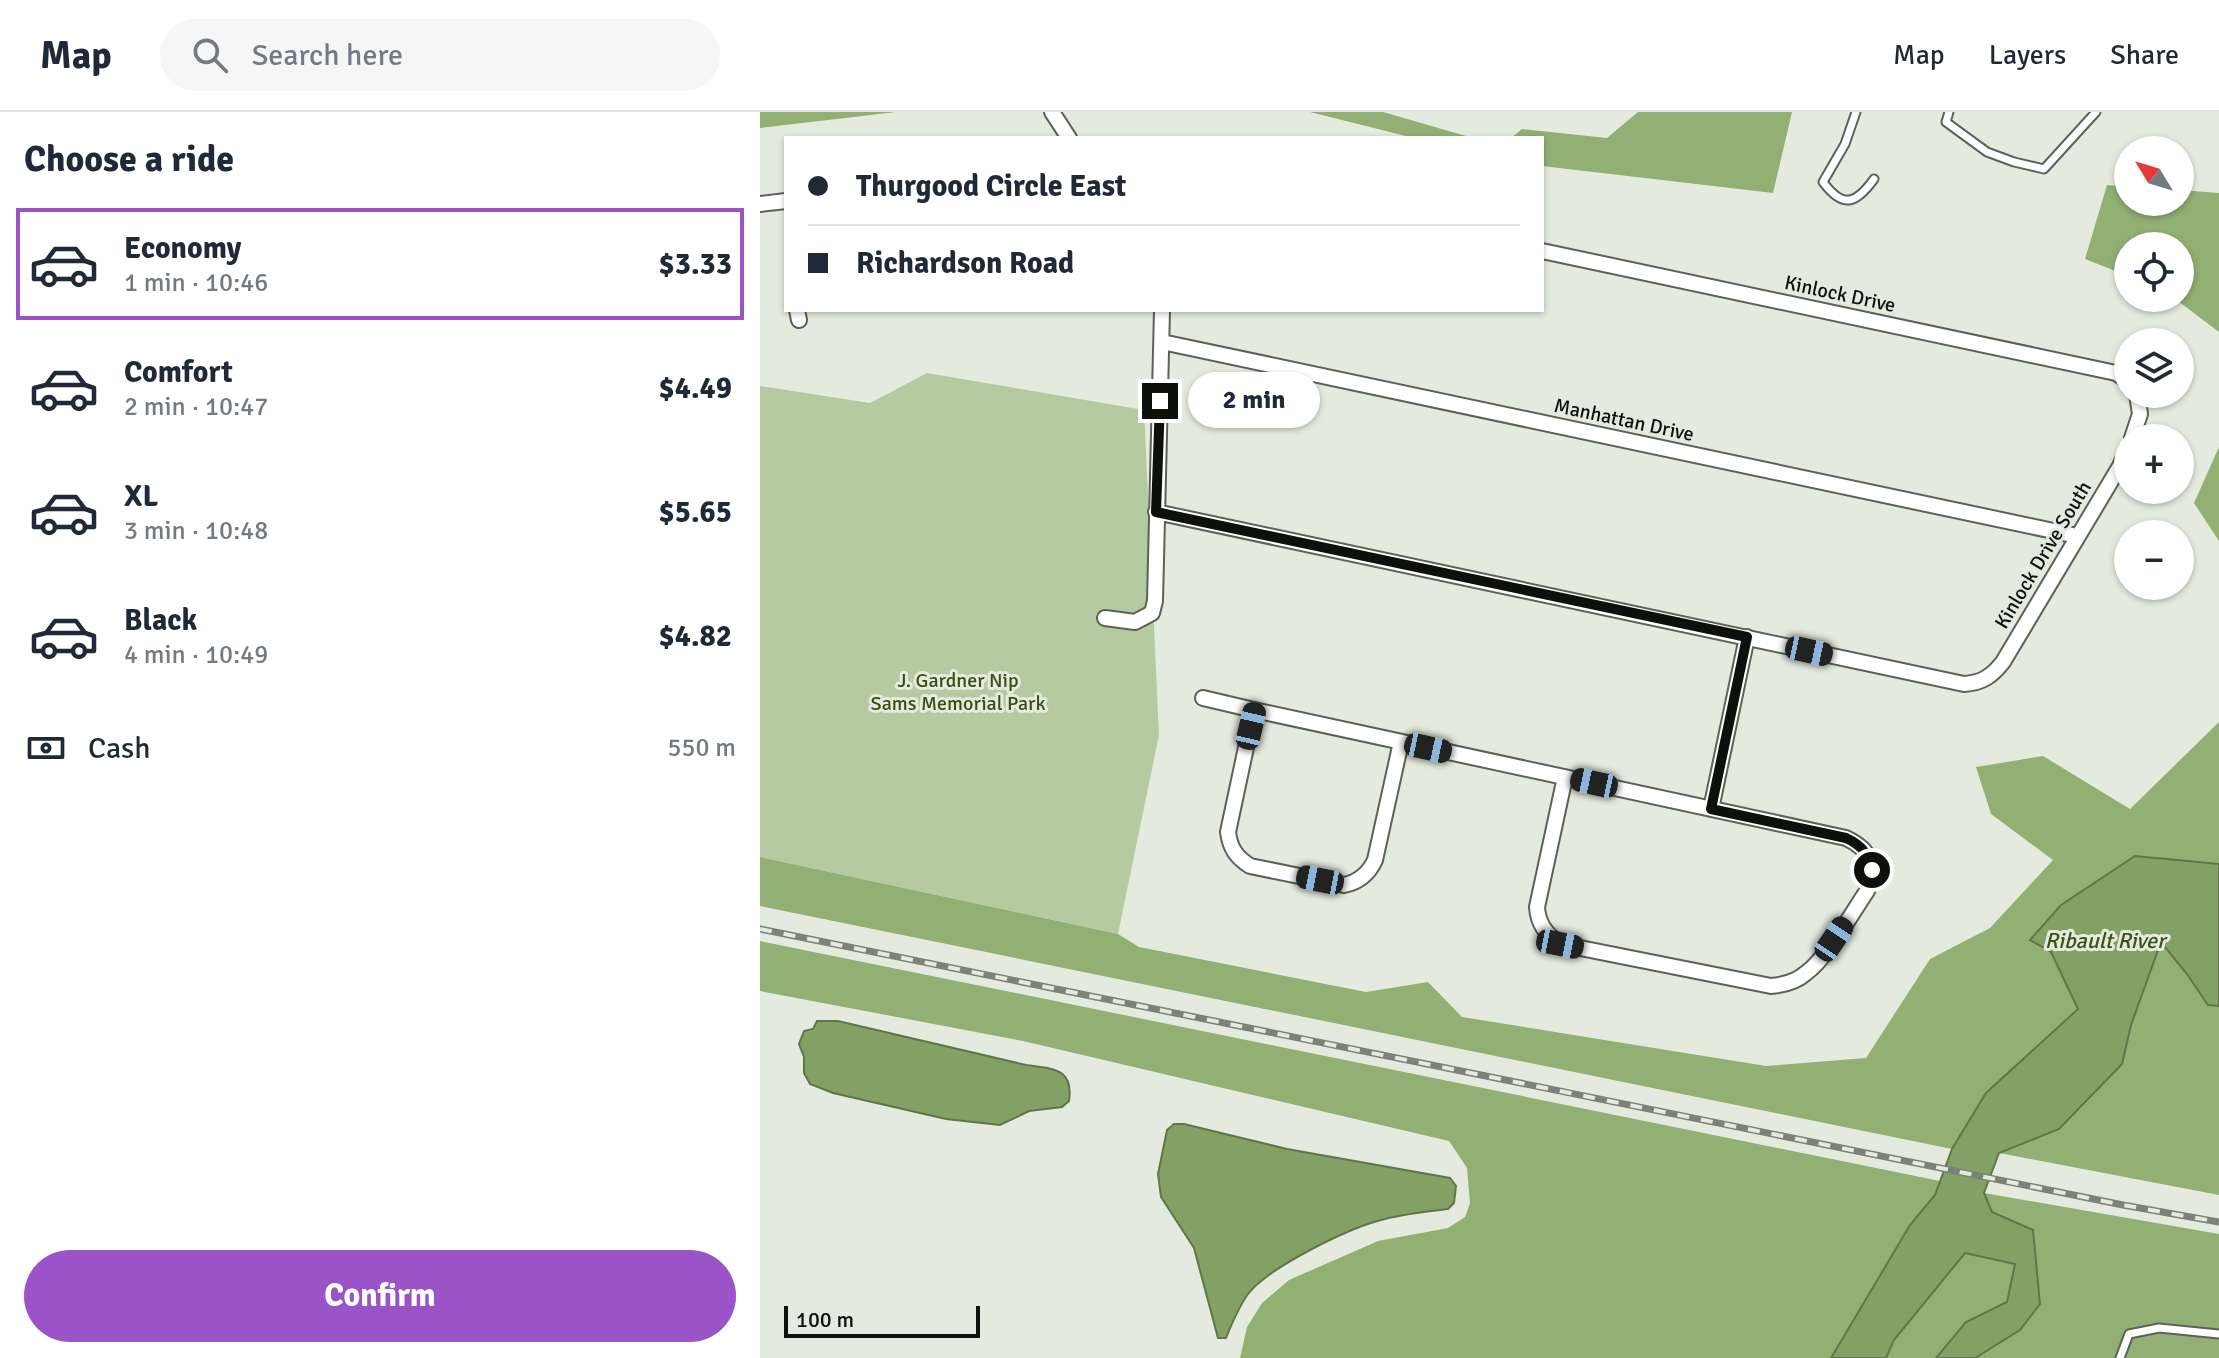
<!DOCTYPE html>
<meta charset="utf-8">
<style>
body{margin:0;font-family:Signika,sans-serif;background:#f6f6f7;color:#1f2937;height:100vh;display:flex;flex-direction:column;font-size:30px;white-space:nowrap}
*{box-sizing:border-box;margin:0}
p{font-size:26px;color:#747a83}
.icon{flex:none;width:44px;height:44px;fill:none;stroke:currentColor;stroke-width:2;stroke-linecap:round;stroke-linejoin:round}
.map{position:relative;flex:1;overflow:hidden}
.drawer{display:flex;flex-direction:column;background:#fff;width:760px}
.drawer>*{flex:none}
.hud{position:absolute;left:24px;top:24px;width:760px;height:176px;border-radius:0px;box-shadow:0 2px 6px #0004;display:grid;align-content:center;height:176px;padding:0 24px;background:#fff}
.needle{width:52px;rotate:308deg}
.controls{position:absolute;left:1354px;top:24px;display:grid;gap:16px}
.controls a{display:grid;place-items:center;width:80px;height:80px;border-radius:50%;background:#fff;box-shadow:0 2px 6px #0004;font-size:40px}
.scale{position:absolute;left:24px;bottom:20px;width:196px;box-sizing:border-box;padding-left:8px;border:4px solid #0e100c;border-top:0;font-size:22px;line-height:28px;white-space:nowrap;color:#0e100c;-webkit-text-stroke:6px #e4ebde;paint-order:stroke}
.end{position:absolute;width:36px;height:36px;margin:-18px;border:10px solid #0e100c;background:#fff;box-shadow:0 0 0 4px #fff}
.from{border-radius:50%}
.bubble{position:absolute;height:56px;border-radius:28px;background:#fff;box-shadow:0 2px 6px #0004;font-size:26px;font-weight:700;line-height:56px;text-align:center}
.car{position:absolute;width:24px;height:48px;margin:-24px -12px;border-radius:10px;box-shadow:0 0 6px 2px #0007;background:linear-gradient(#222 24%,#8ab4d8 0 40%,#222 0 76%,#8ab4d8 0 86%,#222 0)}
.hud b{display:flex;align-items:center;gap:28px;height:76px;font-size:30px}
.hud b+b{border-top:2px solid #e0e1e3}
.hud i{width:20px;height:20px;background:#1f2937}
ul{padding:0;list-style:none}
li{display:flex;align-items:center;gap:24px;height:112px;margin:0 16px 12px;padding:0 8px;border:4px solid transparent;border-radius:0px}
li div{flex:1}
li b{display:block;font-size:30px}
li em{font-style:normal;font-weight:700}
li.current{border-color:#9a54c8}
li>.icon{width:72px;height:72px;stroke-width:1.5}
h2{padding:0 24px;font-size:36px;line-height:96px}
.pay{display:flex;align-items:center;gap:20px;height:88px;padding:0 24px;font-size:30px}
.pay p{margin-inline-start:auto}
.button{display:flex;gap:16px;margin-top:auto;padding:16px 24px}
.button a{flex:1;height:92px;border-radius:48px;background:#9a54c8;color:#fff;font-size:32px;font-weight:700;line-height:92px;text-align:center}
header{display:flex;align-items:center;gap:48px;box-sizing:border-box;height:112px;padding:0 40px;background:#fff;border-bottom:2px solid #e0e1e3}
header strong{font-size:38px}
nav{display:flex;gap:44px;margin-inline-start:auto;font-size:28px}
.search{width:560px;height:72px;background:#f6f6f7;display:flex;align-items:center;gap:20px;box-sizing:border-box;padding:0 28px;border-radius:44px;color:#747a83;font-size:30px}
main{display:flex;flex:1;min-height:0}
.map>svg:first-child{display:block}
.green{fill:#b5caa1}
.forest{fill:#92b074}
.water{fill:#83a165;stroke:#60764a;stroke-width:2}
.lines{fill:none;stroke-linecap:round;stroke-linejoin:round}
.lane-casing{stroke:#5c6257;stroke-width:11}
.street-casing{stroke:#5c6257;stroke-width:18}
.lane{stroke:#fff;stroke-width:7}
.street{stroke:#fff;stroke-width:14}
.rail-casing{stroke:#7d8279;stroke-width:7}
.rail{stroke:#e4ebde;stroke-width:4;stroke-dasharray:12;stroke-linecap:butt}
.route{stroke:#0e100c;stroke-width:10}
.labels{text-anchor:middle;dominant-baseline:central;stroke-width:6;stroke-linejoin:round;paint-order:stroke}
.street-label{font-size:20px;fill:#0e100c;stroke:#e4ebde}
.park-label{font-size:20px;fill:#344f0e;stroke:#e4ebde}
.water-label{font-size:22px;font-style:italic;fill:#385313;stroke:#e4ebde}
</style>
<header>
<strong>Map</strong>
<div class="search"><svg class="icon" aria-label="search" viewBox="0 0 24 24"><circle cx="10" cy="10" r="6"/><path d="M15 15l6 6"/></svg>Search here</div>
<nav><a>Map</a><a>Layers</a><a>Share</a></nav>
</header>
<main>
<section class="drawer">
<h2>Choose a ride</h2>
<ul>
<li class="current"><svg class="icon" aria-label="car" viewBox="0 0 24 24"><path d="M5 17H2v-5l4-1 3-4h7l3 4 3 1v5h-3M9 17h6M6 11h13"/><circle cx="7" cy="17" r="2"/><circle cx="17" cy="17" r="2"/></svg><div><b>Economy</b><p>1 min · 10:46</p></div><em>$3.33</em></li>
<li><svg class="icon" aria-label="car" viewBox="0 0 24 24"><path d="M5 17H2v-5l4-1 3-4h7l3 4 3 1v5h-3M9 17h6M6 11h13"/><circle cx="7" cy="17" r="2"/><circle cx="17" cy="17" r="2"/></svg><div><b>Comfort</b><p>2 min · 10:47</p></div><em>$4.49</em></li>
<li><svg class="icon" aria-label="car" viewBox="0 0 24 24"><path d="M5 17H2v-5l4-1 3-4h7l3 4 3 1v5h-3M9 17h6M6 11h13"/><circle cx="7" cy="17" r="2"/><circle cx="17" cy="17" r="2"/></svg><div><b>XL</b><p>3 min · 10:48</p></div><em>$5.65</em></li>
<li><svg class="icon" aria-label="car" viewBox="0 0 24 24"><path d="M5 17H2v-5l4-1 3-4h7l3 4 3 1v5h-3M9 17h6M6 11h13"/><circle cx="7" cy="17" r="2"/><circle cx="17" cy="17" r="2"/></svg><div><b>Black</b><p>4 min · 10:49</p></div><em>$4.82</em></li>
</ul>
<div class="pay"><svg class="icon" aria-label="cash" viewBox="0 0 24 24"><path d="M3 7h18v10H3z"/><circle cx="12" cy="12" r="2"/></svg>Cash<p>550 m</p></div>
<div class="button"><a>Confirm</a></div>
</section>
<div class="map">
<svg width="1459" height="1246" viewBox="0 0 1459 1246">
<rect width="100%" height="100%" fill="#e4ebde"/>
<!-- green -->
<path class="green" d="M167 261 384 298 399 623 358 822 0 745V274L110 291Z"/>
<!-- forest -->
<path class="forest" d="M0 0H136L0 16Z
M550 0H623L713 26H654Z
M878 0H1032L1013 81 782 54V26H751L762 17 847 26Z
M1347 73 1368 75V90H1420V78L1459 81V220L1414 186H1420V134H1368V164L1325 147Z
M1459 335V429L1434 391Z
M1459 610V752L1375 744 1301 793 1270 828 1291 840 1318 896 1226 981 1192 1037 0 794V745L358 822 379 835 606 880 668 870 702 905 1006 954 1106 946 1170 847 1230 816 1293 748 1231 702 1216 655 1283 644 1370 697Z
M0 829 1180 1069 1175 1083 1150 1113 1071 1246H480L487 1215 502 1191 529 1168 618 1129 688 1116 705 1105 710 1091 707 1056 689 1029 263 929 0 879Z
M1401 829 1427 862 1448 893 1459 894V1083L1239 1041 1299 1017 1362 952 1371 913Z
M1224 1081 1459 1122V1246H1215L1260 1218 1280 1191 1232 1100Z
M1205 1141 1255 1152 1246 1191 1206 1210 1176 1246H1126L1134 1228Z"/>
<!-- water -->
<path class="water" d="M1375 744 1459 752V894L1448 893 1427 862 1401 830 1371 913 1362 952 1299 1017 1239 1041 1224 1081 1232 1100 1273 1118 1280 1192 1260 1218 1215 1246H1176L1206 1210 1247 1190 1255 1152 1205 1141 1134 1228 1126 1246H1071L1150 1113 1175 1083 1192 1037 1226 981 1318 897 1291 840 1270 828 1301 793Z
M57 909H78L266 953C292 957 314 955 309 989L302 995 269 999 240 1013 186 1007 73 981 50 972 44 961V945L39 932 44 919 53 917Z
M414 1012H424L527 1037 690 1066 696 1074 694 1091 688 1097C666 1100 643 1102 621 1108 587 1117 509 1155 488 1182 478 1196 472 1211 466 1226H458L434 1136 401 1085 398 1062 407 1018Z"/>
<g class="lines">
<!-- lane casing -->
<g class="lane-casing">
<path id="lane" d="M1096 0 1085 32 1063 70C1083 97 1096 92 1114 67
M1189 0 1186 10 1227 40 1254 50 1284 57 1336 0
M1360 1246 1369 1222 1399 1216 1459 1222"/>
</g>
<!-- street casing -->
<g class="street-casing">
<path id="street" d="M292 0 309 26
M0 92 26 89
M782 139 1356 261 1368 269
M37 198 39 208
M402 230 1317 424
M1372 326 1380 302 1377 282
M396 400 1204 572C1222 571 1232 564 1243 550L1360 354 1368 336
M345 506 375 510 392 501 395 489 402 198
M443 586 494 598 1086 726C1111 738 1117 753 1107 779 1092 801 1066 847 1046 861 1036 870 1024 873 1011 874L800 832C786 822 778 812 777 795L805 665
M494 598 468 720C470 736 476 745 490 754L584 773C599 770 609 761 615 748L641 630
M951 697 987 525"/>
</g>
<!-- lane -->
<use href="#lane" class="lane"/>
<!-- street -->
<use href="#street" class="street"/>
<!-- rail casing -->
<g class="rail-casing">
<path id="rail" d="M0 817 1363 1093 1459 1110"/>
</g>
<!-- rail -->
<use href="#rail" class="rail"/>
</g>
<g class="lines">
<!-- route -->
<path class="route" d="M400 289 396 400 987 525 951 697 1086 726C1101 733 1109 742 1112 758"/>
</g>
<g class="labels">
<!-- street labels -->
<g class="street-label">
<text transform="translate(1080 182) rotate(12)">Kinlock Drive</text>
<text transform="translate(864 308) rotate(12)">Manhattan Drive</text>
<text transform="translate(1283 443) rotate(-59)">Kinlock Drive South</text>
</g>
<!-- park labels -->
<g class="park-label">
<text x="198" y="568">J. Gardner Nip<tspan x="198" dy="23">Sams Memorial Park</tspan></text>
</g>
<!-- water labels -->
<g class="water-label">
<text x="1345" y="828">Ribault River</text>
</g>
</g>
</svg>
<div class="controls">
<a><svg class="needle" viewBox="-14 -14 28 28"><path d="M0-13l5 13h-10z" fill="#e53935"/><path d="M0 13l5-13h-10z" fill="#747a83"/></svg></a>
<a><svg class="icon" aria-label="locate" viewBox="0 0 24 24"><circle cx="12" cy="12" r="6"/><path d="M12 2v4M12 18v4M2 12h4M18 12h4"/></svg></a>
<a><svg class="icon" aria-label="layers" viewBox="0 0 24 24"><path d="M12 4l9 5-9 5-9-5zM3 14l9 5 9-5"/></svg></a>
<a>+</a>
<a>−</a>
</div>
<div class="scale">100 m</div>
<i class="end from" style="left:1112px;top:758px"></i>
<i class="end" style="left:400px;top:289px"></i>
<div class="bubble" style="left:428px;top:260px;width:132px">2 min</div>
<i class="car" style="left:1049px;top:539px;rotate:102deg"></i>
<i class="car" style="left:491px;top:614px;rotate:13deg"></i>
<i class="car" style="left:668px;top:636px;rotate:102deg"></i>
<i class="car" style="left:834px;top:671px;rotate:282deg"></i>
<i class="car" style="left:560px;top:768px;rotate:281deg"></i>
<i class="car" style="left:1074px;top:827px;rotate:34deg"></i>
<i class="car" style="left:800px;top:832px;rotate:101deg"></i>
<div class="hud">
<b><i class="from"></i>Thurgood Circle East</b>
<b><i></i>Richardson Road</b>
</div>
</div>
</main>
